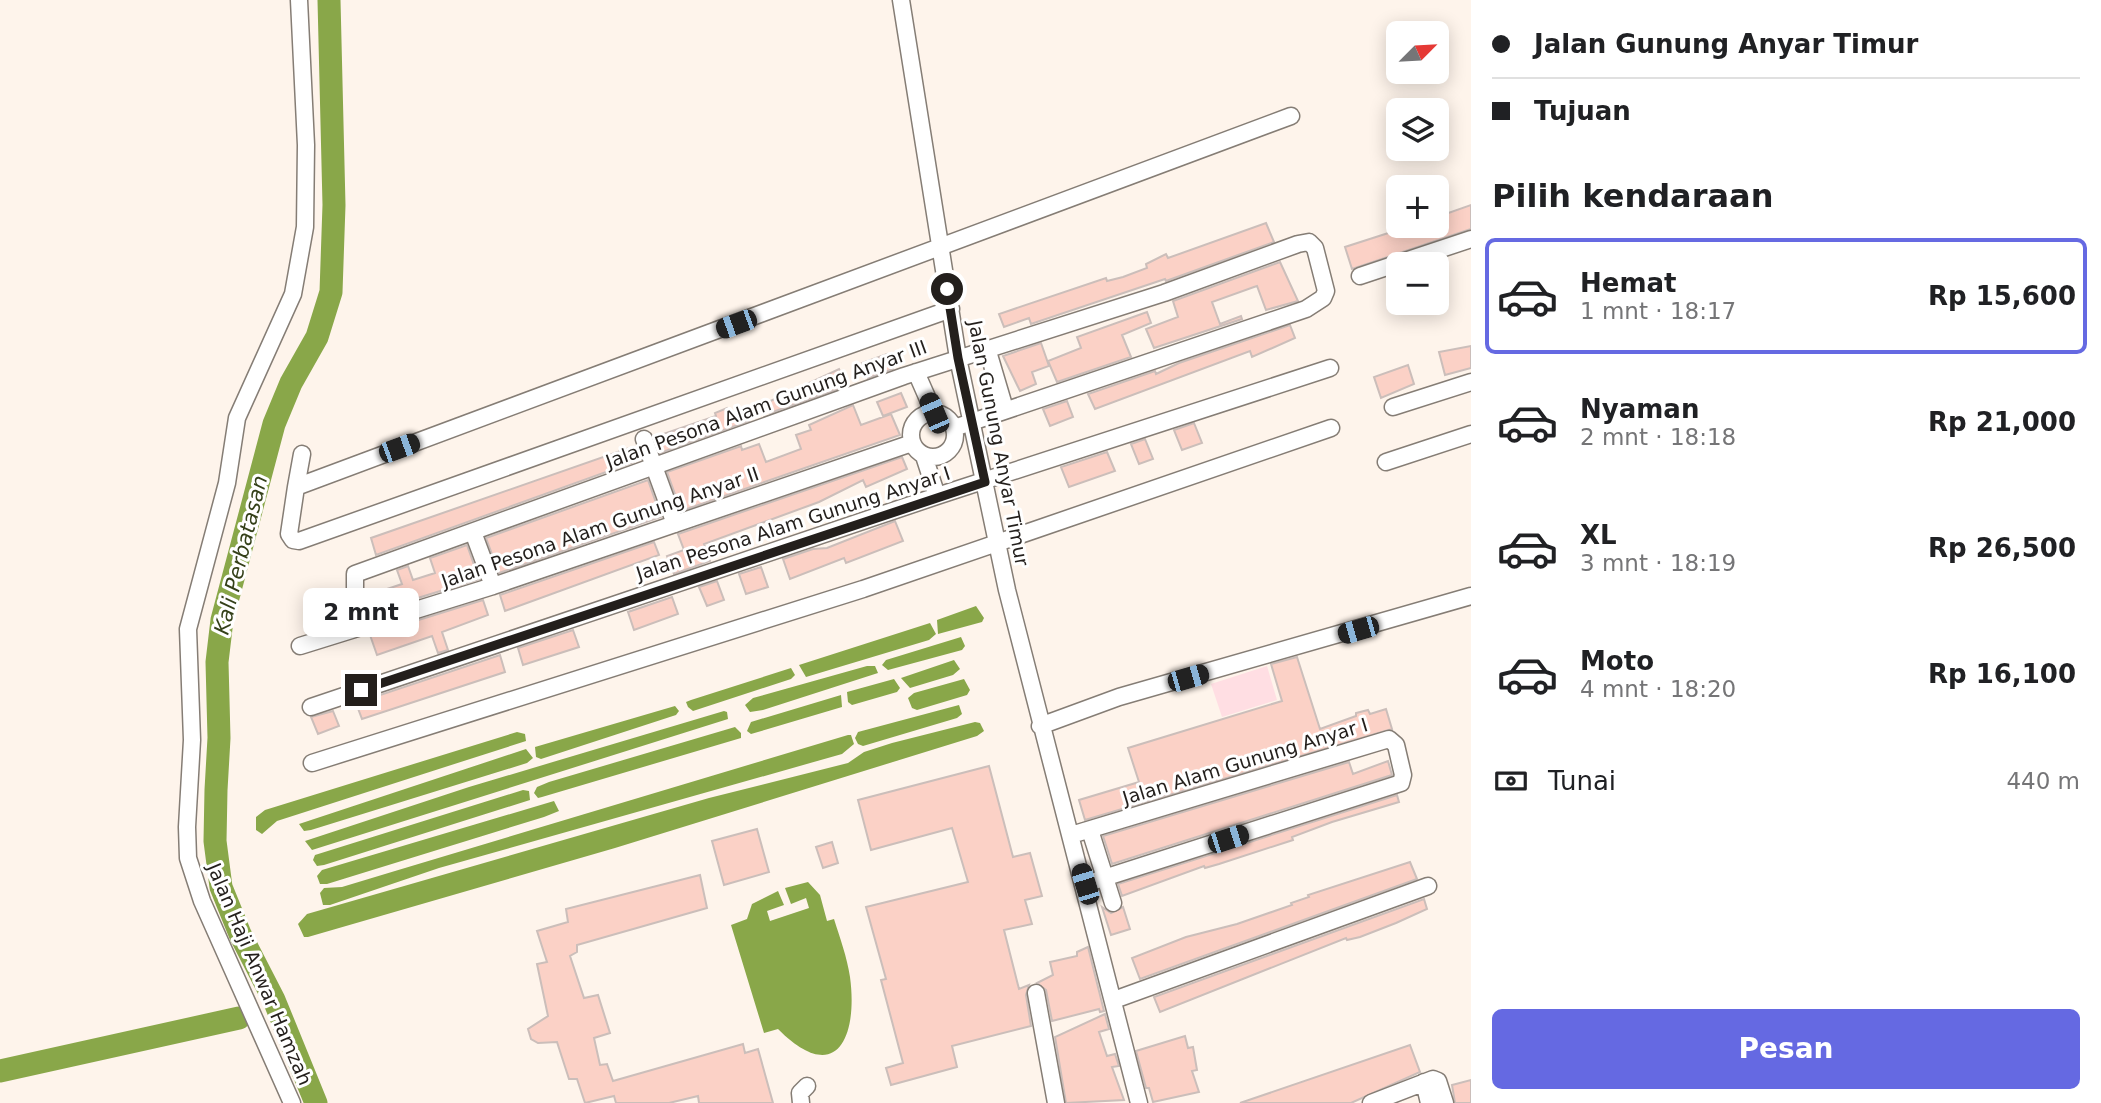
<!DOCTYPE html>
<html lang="id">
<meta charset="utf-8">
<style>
body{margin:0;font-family:"DejaVu Sans",sans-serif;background:#f2f2f2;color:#202124;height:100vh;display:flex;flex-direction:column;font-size:26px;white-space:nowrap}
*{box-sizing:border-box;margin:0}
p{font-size:23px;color:#757577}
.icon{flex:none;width:38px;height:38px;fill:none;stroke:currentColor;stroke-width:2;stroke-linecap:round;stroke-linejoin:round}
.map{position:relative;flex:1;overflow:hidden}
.side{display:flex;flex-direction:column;background:#fff;width:630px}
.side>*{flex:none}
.guide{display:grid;align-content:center;height:154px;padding:0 21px;background:#fff}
.needle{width:46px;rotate:66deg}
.controls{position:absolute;left:1386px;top:21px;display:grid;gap:14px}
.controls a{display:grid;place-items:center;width:63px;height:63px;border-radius:10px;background:#fff;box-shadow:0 4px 18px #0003;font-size:35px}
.end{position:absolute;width:32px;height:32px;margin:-16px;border:9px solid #231f1c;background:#fff;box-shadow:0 0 0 4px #fff}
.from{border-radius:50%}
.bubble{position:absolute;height:49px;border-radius:10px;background:#fff;box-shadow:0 4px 18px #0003;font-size:23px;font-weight:600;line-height:49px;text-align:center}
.car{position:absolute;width:21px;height:42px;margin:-21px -10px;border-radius:9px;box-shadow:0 0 5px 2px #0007;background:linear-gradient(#222 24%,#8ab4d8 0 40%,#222 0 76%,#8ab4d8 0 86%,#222 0)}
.guide b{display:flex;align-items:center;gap:24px;height:66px;font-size:26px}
.guide b+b{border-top:2px solid #e0e0e0}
.guide i{width:18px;height:18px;background:#202124}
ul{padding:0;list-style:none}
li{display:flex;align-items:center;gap:21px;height:116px;margin:0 14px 10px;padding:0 7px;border:4px solid transparent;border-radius:10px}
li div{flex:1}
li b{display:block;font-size:26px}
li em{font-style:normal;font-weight:600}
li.on{border-color:#6569e2}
li>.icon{width:63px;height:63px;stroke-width:1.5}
h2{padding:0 21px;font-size:32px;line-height:84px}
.pay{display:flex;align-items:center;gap:18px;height:77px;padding:0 21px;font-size:26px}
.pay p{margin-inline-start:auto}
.action{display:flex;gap:14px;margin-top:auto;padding:14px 21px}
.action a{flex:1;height:80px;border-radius:10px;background:#6569e2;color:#fff;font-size:28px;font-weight:600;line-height:80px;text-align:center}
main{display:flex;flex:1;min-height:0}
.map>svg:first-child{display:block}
.green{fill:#ffdee3}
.water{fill:#89a749}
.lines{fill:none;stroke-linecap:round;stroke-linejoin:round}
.river{stroke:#89a749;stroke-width:23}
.building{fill:#fbd1c6;stroke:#cbbeba;stroke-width:2}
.minor-casing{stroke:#857d75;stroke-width:19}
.minor{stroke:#fff;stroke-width:16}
.route{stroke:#231f1c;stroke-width:9}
.labels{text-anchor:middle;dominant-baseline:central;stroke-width:6;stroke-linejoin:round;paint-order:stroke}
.street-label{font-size:19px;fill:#231f1c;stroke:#fff}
.water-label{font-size:21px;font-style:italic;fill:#344019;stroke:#fff}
</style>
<main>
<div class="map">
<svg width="1471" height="1103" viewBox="0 0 1471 1103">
<rect width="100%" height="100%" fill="#fef4eb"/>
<!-- green -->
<path class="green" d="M1267 666 1277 700 1222 717 1211 684Z"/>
<!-- water -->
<path class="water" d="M976 606 984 618 982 622 938 634 937 620Z
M930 623 936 634 929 640 806 677 799 665Z
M961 637 965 646 962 650 888 670 882 665 886 660Z
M954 660 960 669 953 675 910 688 901 678Z
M867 666H875L878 673 763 710 750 712 745 705 753 698Z
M791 668 795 675 791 679 693 711 688 707 686 702 691 700Z
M894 679 900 688 897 692 852 705 848 702 847 692Z
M964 679 970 690 967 695 917 710 912 708 908 698 914 693Z
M841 695 842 707 751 734 747 731 751 722Z
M959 705 962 714 957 718 863 746 858 744 855 738 858 732Z
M675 706 679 711 676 715 541 759 536 757 535 747Z
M724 711 727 712 728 719 312 850 305 841 469 787Z
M975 722 980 723 984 731 977 736 615 848 308 937H304L298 924 307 914 709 798 848 763 864 752 892 743Z
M735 727 741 733V738L542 797 538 798 534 793 537 787 549 782Z
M517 732 525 734 526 741 277 821 262 834 256 830V817L265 810Z
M848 735H851L854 744 842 754 439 868 330 905H323L320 893 324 888 342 887 395 871Z
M526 749 533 758 527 763 311 830 304 831 299 824Z
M523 790 529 791 530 800 324 865 317 866 313 860 315 855Z
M554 801 559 811 544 817 327 884H320L317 876 322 870Z
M808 882 820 895 827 921 834 919C840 938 847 957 850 977 858 1036 837 1088 778 1029L764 1033 731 925 747 919 752 904 778 891 784 905 767 911 770 921 809 908 806 898 791 904 785 888Z"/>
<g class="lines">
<!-- river -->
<path class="river" d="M0 1071 239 1018
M316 1103 274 1000 240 934 221 887 215 841 216 790 219 738 217 662 222 620 274 424 291 383 317 337 331 292 334 205 329 0"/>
</g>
<!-- building -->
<path class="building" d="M1471 205V229L1352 269 1345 247 1410 226H1437V217Z
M1266 223 1274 242 1166 281 1165 279 1031 324 1029 318 1004 327 999 314 1106 278 1107 281 1123 277 1147 268 1146 264 1166 254 1168 258Z
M1280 262 1298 301 1266 310 1257 286 1254 287 1212 302 1220 324 1241 316 1242 319 1154 348 1146 329 1178 317 1173 301Z
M1147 312 1151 323 1122 335 1131 357 1057 382 1048 361 1081 348 1077 337Z
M1290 325 1295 338 1252 357 1250 351 1095 409 1088 394 1155 371 1156 374 1179 363Z
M1041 343 1049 366 1032 372 1036 384 1020 391 1003 356Z
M1471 346V368L1445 375 1439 352Z
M887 354 893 369 868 378 862 363Z
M1408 365 1414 384 1381 398 1374 377Z
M839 369 846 386 770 413 766 403Z
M901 393 907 407 883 416 877 402Z
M1067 401 1073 417 1050 426 1043 409Z
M853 405 861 425 891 414 900 435 681 511 667 472 741 446 742 450 759 444 766 462 801 449 796 435 811 430 809 425Z
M727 408 730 415 745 410 749 421 660 453 655 437 716 416 715 413Z
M1194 423 1202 443 1182 450 1174 430Z
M1145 439 1153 459 1139 464 1131 444Z
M629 448 634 462 376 555 371 538Z
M1107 452 1115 471 1069 487 1061 467Z
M902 457 907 469 866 487 863 480 819 502 704 544 710 561 674 574 667 556 684 550 678 534Z
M648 480 661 517 499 573 486 538Z
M895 521 903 541 846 563 844 558 790 579 783 559 813 549 827 548Z
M654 542 659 555 505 611 500 595Z
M467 545 479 579 363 615 366 596 402 584 397 570 408 566 413 580 435 573 430 558Z
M761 567 768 587 746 594 739 574Z
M717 581 724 600 707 606 699 587Z
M672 597 678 614 634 630 628 612Z
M483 600 488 615 442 632 448 650 438 653 432 636 377 655 370 635Z
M573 630 579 647 523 665 518 648Z
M500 655 505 672 362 719 356 703Z
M1297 657 1320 729 1356 716V713L1368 710 1370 714 1386 709 1392 729 1085 820 1079 800 1139 782 1128 748 1282 701 1271 664Z
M333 711 339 726 318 734 311 717Z
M1388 761 1392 775 1112 864 1103 836 1349 762 1353 774Z
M989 766 1013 857 1030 853 1042 896 1025 900 1032 924 1004 930 1019 989 1029 985 1026 995 1031 1026 952 1046 957 1067 891 1085 886 1068 903 1063 881 980 886 979 866 907 968 882 952 828 871 850 858 800Z
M1397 795 1399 802 1332 822 1292 837 1293 840 1219 864 1205 868 1204 866 1122 896 1118 884Z
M757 829 769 872 724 885 712 841Z
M832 842 838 863 823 868 816 847Z
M1410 862 1417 879 1140 979 1132 958 1186 937 1237 924 1292 905 1291 903 1309 897 1308 895Z
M700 875 707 908 577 945V952L570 956 584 998 598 995 610 1033 594 1038 600 1065 607 1064 613 1081 743 1044 745 1053 758 1049 773 1103H699L698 1096 669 1103H616L614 1096 585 1103 577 1079H569L557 1042 538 1043 531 1039 528 1029 548 1016 537 964 547 962 537 931 568 922 566 909Z
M1424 899 1427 909 1396 923 1360 937 1347 940 1346 938 1160 1012 1154 997Z
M1102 907 1111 913 1123 907 1130 929 1111 935Z
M1088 947 1104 1011 1100 1012 1099 1009 1052 1021 1046 990 1037 983 1053 975 1050 962 1077 956V952Z
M1105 1014 1109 1029 1099 1032 1107 1056 1115 1054 1119 1066 1112 1067 1124 1100 1066 1103 1055 1037Z
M1185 1036 1188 1048 1193 1047 1197 1070 1192 1071 1199 1092 1153 1102 1149 1088H1146L1136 1051Z
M1410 1045 1420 1072 1351 1103H1240Z
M1471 1080V1103H1455L1452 1085Z"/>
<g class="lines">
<!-- minor casing -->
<g class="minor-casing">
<path id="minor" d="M901 0 958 358 1007 590 1139 1103
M1360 276 1471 239
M951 309 299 541 293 540 289 534 296 487 1291 116
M987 348 1005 409
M916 372 934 413
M1393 407 1471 382
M911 435a22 22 0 1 1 44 0a22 22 0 1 1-44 0Z
M644 439 675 524
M924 456 937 496
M1386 462 1471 434
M296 487 302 454
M473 532 493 586
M355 606V574L904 376 1164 293 1298 244 1309 242 1315 248 1326 291 1323 298 1306 309 954 428
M300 646 493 586 912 443
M311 707 937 496 1330 368
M1040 726 1119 697 1471 596
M312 763 863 589 1331 428
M1090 830 1113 903
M1071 835 1389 739 1396 745 1403 775 1401 783 1085 884
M1036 993 1056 1103
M1114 1000 1428 886
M1424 1082 1429 1103
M292 1103 202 901 188 858 187 827 192 740 188 629 227 483 237 418 293 294 305 227 306 145 299 0
M801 1103 800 1093 807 1086
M1371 1103 1433 1079 1438 1081 1445 1103"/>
</g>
<!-- minor -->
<use href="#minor" class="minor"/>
</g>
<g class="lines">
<!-- route -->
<path class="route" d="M361 690 985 482 958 358 947 289"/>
</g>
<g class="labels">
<!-- street labels -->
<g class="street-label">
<text transform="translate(766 404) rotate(-20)">Jalan Pesona Alam Gunung Anyar III</text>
<text transform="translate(999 443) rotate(79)">Jalan Gunung Anyar Timur</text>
<text transform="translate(793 523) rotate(-18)">Jalan Pesona Alam Gunung Anyar I</text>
<text transform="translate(600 527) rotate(-19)">Jalan Pesona Alam Gunung Anyar II</text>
<text transform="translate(1245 761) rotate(-17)">Jalan Alam Gunung Anyar I</text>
<text transform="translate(260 974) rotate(67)">Jalan Haji Anwar Hamzah</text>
</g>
<!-- water labels -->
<g class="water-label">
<text transform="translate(241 555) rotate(-76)">Kali Perbatasan</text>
</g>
</g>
</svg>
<div class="controls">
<a><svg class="needle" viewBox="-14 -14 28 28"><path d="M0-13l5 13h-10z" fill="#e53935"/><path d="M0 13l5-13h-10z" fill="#757577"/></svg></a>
<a><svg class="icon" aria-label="layers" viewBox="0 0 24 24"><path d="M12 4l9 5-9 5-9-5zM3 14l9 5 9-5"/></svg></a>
<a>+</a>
<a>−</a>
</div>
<i class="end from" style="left:947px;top:289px"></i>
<i class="end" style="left:361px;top:690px"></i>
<div class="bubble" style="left:303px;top:588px;width:116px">2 mnt</div>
<i class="car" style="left:736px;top:324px;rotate:250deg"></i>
<i class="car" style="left:934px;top:413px;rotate:337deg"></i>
<i class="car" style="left:399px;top:448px;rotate:70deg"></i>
<i class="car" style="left:1358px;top:630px;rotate:254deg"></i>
<i class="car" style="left:1188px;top:678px;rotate:74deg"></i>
<i class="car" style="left:1228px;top:839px;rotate:72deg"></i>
<i class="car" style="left:1085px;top:884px;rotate:343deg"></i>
</div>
<section class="side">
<div class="guide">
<b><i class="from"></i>Jalan Gunung Anyar Timur</b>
<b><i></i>Tujuan</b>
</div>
<h2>Pilih kendaraan</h2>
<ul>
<li class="on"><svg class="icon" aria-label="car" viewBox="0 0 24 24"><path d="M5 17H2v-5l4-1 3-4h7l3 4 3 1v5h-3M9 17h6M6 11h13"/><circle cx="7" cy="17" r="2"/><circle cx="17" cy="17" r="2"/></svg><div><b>Hemat</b><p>1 mnt · 18:17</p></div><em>Rp 15,600</em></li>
<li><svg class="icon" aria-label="car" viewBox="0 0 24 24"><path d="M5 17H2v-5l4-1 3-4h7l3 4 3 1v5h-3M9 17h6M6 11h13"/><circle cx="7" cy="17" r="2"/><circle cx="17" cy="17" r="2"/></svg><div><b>Nyaman</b><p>2 mnt · 18:18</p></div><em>Rp 21,000</em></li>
<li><svg class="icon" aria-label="car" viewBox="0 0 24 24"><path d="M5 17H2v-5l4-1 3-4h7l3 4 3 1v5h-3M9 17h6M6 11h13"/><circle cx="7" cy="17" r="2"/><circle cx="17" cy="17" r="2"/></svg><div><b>XL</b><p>3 mnt · 18:19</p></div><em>Rp 26,500</em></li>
<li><svg class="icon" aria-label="car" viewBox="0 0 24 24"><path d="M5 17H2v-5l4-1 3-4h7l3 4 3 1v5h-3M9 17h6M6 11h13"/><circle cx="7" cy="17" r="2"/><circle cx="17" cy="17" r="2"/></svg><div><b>Moto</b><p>4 mnt · 18:20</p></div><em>Rp 16,100</em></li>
</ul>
<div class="pay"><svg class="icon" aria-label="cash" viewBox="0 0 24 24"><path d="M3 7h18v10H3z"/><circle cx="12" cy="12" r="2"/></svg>Tunai<p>440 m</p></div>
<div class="action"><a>Pesan</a></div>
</section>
</main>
